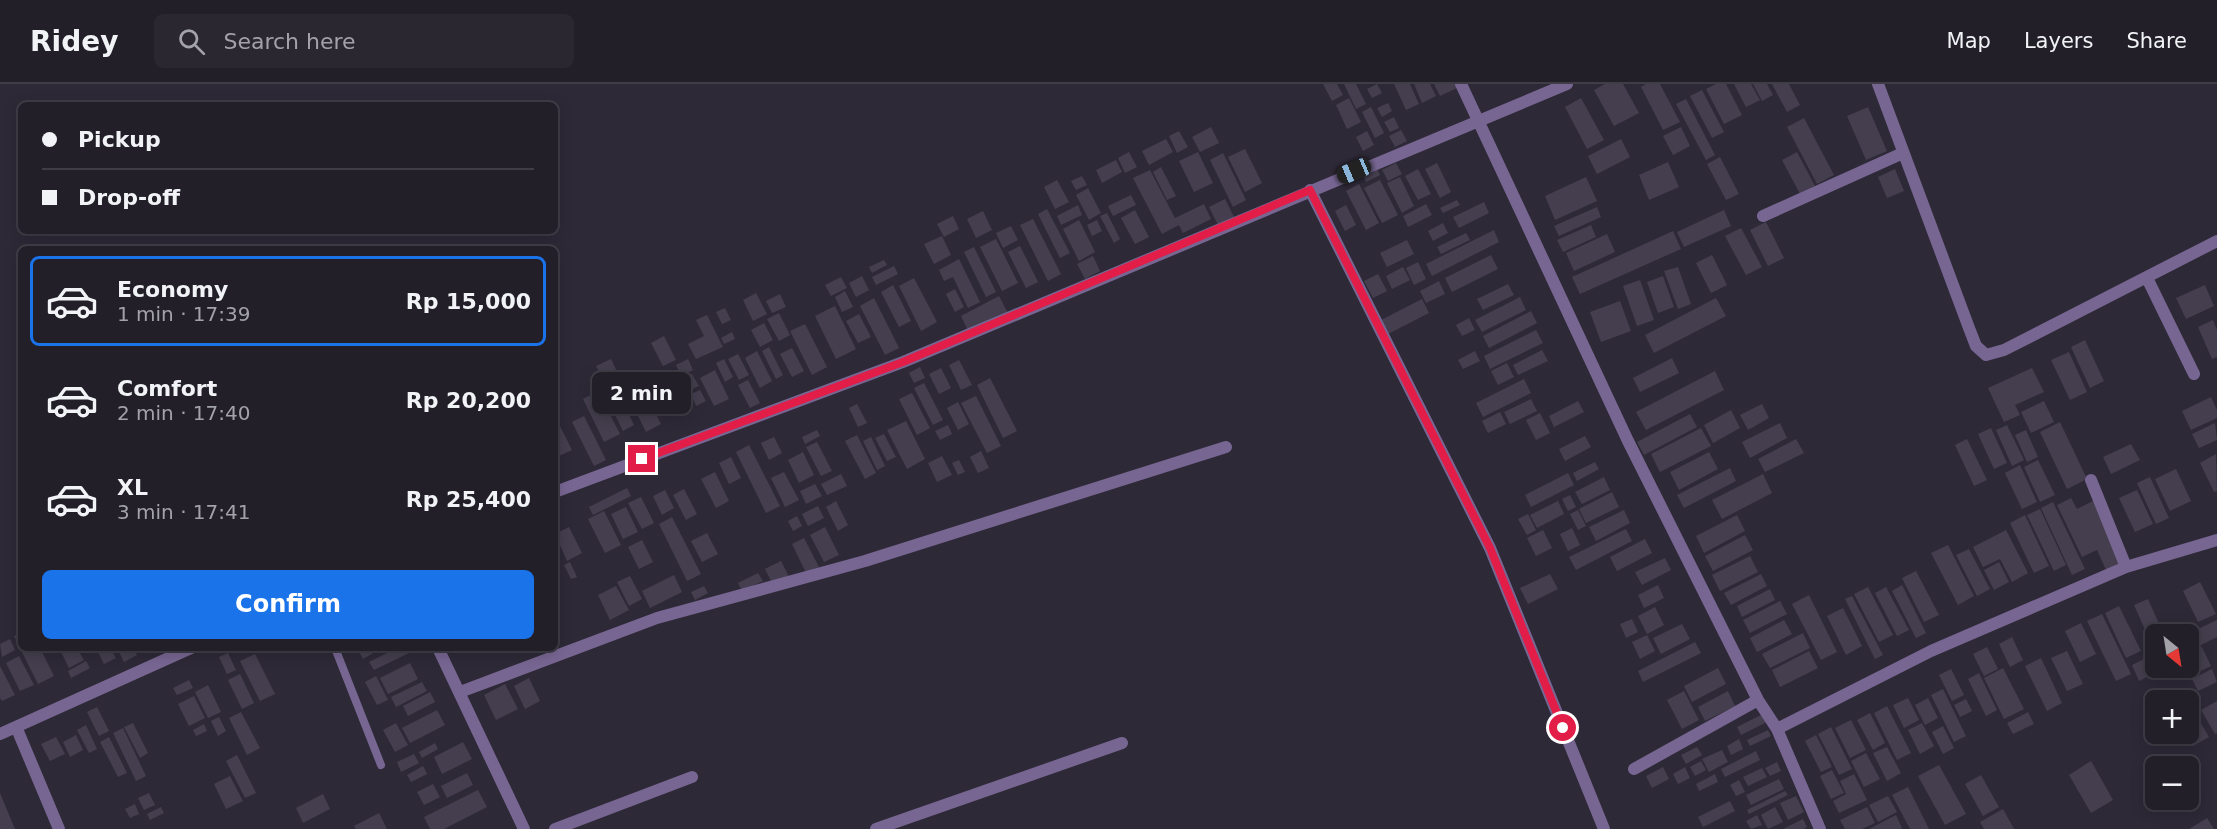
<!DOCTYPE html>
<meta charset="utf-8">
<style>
body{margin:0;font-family:"DejaVu Sans",sans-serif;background:#2a2731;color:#f1f3f6;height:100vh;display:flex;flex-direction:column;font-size:22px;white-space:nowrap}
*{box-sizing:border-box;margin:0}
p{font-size:20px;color:#a2a2a8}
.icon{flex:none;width:33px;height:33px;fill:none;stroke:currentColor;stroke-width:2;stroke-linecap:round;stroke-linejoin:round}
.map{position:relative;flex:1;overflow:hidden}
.panel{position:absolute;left:18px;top:162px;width:540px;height:405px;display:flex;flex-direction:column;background:#221f29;border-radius:9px;box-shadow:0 3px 15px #0003,0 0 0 2px #3f3d46}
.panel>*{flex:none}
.hud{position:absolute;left:18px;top:18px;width:540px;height:132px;border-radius:9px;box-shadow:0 3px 15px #0003,0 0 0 2px #3f3d46;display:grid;align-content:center;height:132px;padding:0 24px;background:#221f29}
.needle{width:39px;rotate:150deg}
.buttons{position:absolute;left:2145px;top:540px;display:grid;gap:12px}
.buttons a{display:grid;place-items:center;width:54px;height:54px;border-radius:9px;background:#221f29;box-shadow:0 3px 15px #0003,0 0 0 2px #3f3d46;font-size:30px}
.end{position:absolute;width:27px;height:27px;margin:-14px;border:8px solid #e11d48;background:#fff;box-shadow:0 0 0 3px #fff}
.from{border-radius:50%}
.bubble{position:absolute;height:42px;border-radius:9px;background:#221f29;box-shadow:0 3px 15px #0003,0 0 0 2px #3f3d46;font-size:20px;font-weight:800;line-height:42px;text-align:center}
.car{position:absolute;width:18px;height:36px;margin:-18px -9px;border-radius:8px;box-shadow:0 0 4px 2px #0007;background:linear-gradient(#222 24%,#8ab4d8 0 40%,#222 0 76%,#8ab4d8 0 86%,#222 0)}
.hud b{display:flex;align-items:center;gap:21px;height:57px;font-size:22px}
.hud b+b{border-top:2px solid #3f3d46}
.hud i{width:15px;height:15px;background:#f1f3f6}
ul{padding:10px 0 0;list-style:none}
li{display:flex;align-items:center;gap:18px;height:90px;margin:0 12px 9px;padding:0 12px;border:3px solid transparent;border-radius:9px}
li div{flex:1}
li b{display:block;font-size:22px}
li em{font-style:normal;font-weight:800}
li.on{border-color:#1a73e8}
li>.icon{width:54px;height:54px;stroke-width:1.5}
.button{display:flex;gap:12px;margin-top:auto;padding:12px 24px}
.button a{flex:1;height:69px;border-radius:9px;background:#1a73e8;color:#fff;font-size:24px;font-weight:800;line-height:69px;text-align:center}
header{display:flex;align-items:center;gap:36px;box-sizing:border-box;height:84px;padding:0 30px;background:#221f29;border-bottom:2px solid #3f3d46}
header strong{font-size:28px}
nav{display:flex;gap:33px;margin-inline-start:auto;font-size:21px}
.search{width:420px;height:54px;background:#2a2731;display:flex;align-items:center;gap:15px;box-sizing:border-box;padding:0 21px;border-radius:9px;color:#a2a2a8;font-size:22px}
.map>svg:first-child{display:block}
.building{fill:#443e4e}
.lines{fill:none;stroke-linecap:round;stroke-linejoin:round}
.service{stroke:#776692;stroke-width:8}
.minor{stroke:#776692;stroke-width:12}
.route{stroke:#e11d48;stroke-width:8}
</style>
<header>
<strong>Ridey</strong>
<div class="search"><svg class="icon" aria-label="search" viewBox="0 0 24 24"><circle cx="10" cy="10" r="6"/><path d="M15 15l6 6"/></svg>Search here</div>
<nav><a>Map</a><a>Layers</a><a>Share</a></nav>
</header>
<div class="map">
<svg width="2217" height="745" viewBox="0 0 2217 745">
<rect width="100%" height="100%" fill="#2e2937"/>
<!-- building -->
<path class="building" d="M1323 0H1337L1343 11 1332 17Z
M1344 0H1356L1366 20 1356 25Z
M1377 0 1382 9 1372 14 1367 5Z
M1394 0H1410L1419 20 1406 26Z
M1414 0H1430L1436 12 1422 19Z
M1434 0H1455L1457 4 1440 12Z
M1605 0H1623L1639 29 1614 42 1594 6Z
M1646 0H1660L1680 38 1663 46 1641 3Z
M1716 0H1726L1742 31 1724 40 1706 5Z
M1734 0H1751L1760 16 1746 23Z
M1753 0H1767L1773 11 1762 17Z
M1772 0H1789L1800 21 1787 28Z
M1702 6 1724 48 1712 54 1690 12Z
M1349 14 1361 38 1347 45 1336 21Z
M1581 14 1604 56 1587 65 1565 23Z
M1686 15 1715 71 1706 76 1676 20Z
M1388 19 1392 27 1382 33 1377 24Z
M1371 23 1384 49 1375 54 1362 28Z
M1868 23 1887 67 1866 76 1847 32Z
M1394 33 1399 44 1390 48 1384 38Z
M1804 34 1834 91 1817 100 1787 43Z
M1211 43 1219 59 1200 68 1192 53Z
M1681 43 1690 62 1673 71 1663 52Z
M1401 46 1407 57 1395 63 1389 52Z
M1179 47 1188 63 1177 69 1169 52Z
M1367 47 1374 61 1363 67 1356 53Z
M1166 55 1173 68 1149 81 1142 67Z
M1621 55 1630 73 1597 90 1588 72Z
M1245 65 1262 99 1245 108 1228 73Z
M1129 68 1137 83 1125 89 1118 74Z
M1198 68 1213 99 1194 108 1179 77Z
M1797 68 1815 102 1800 110 1782 76Z
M1223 69 1246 116 1233 123 1210 76Z
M1720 73 1739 110 1726 116 1707 80Z
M1116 76 1122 88 1102 99 1096 86Z
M1668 78 1679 103 1649 116 1639 91Z
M1396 79 1402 90 1388 97 1382 86Z
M1437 79 1451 108 1440 114 1425 85Z
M1161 83 1176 112 1167 116 1153 88Z
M1377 85 1380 91 1366 98 1364 93Z
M1418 85 1431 110 1418 116 1405 92Z
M1895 85 1904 107 1887 114 1878 93Z
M1150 86 1175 134 1204 120 1211 135 1183 149 1179 141 1162 150 1133 94Z
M1082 92 1087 101 1076 106 1071 97Z
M1400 93 1414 122 1402 129 1387 99Z
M1586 93 1597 117 1555 136 1545 112Z
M1057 96 1069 118 1055 125 1044 103Z
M1380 96 1398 131 1382 139 1364 104Z
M1359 100 1379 139 1366 146 1346 107Z
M1088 104 1101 129 1089 136 1076 111Z
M1131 111 1136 121 1113 132 1108 122Z
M1225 115 1235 135 1219 143 1209 123Z
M1457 116 1460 121 1443 129 1440 124Z
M1484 118 1489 129 1459 144 1453 133Z
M1426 120 1432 131 1408 143 1403 132Z
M1078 121 1082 131 1061 141 1057 132Z
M1346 121 1356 141 1345 147 1335 127Z
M1597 123 1601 133 1559 152 1554 142Z
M1047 125 1070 169 1060 174 1038 130Z
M1135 126 1149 153 1135 160 1121 134Z
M1724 126 1731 142 1684 163 1677 148Z
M983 127 992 146 976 154 967 135Z
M1107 129 1120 155 1114 159 1100 132Z
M953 132 959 145 944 153 937 140Z
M1033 135 1061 190 1048 197 1020 141Z
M1079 136 1095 168 1079 177 1063 145Z
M1097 136 1102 147 1092 152 1087 141Z
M1766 138 1784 174 1768 182 1750 146Z
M1443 139 1448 149 1433 157 1428 147Z
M1591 141 1596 153 1563 168 1557 156Z
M1011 142 1018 156 1003 164 996 149Z
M1741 144 1762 183 1746 191 1725 152Z
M1494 146 1499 158 1432 192 1426 180Z
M1673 147 1681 165 1580 210 1572 193Z
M1466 149 1470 156 1441 170 1437 163Z
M1607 150 1615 168 1574 187 1566 169Z
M942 152 951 171 934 180 924 160Z
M996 155 1018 199 1002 207 980 163Z
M1407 156 1414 170 1387 183 1380 169Z
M1020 162 1038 198 1026 204 1008 168Z
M974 163 996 208 986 213 964 168Z
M1491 171 1498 185 1452 208 1445 194Z
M1712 171 1727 201 1711 209 1696 179Z
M1093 172 1100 187 1085 195 1077 180Z
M959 175 980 218 968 224 953 193 944 197 939 186Z
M884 176 887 181 872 189 869 183Z
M1418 178 1426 195 1414 201 1406 184Z
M894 182 898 190 876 201 872 193Z
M1403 183 1410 196 1392 205 1386 192Z
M1678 183 1691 220 1678 225 1664 187Z
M1378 190 1387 207 1373 214 1364 197Z
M862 192 869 206 856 213 849 199Z
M1663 192 1674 223 1658 229 1647 198Z
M841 193 847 204 831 212 825 201Z
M914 194 937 238 921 247 899 202Z
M1640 196 1654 236 1637 242 1623 202Z
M1439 197 1445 210 1426 219 1420 207Z
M1508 200 1514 211 1483 226 1477 215Z
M893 201 911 237 899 243 881 208Z
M2205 201 2214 222 2186 235 2176 214Z
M955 205 964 223 955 228 946 210Z
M845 207 853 223 842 228 835 213Z
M756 209 767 230 753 237 743 216Z
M780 210 786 223 772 229 766 217Z
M999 212 1008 229 969 249 961 232Z
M1520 213 1526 226 1482 248 1475 236Z
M874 214 899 264 885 271 860 222Z
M1716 214 1726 232 1654 269 1645 251Z
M1422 215 1429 229 1388 250 1381 236Z
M1620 217 1631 247 1601 258 1590 228Z
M835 222 856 265 836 275 815 232Z
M725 224 731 236 722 240 716 228Z
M1531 227 1537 239 1489 264 1483 252Z
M779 229 790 251 779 257 767 235Z
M859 230 871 253 858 259 846 237Z
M707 231 723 263 696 275 688 260 704 252 696 236Z
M1469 234 1475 246 1462 252 1456 241Z
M2213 236 2217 246V273L2212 275 2198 243Z
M764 239 773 256 760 263 751 246Z
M805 240 827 283 812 291 790 247Z
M1536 246 1543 259 1490 285 1484 272Z
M732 248 735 255 724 260 721 254Z
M664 252 676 276 663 282 651 259Z
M2085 256 2104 297 2090 304 2071 263Z
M769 263 783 291 776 295 762 267Z
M792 264 804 287 792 293 780 270Z
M1542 266 1548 277 1518 291 1513 281Z
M757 267 772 297 760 304 745 274Z
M1475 267 1480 277 1463 285 1458 276Z
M2069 268 2087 308 2070 316 2051 276Z
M738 270 749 291 739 296 728 275Z
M1672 274 1679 289 1640 308 1633 294Z
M611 275 622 298 608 306 596 282Z
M688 275 693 286 681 292 676 281Z
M724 275 733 293 725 298 716 279Z
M959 276 972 301 961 306 949 281Z
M1507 279 1514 293 1498 301 1491 287Z
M920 283 925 294 914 299 909 289Z
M941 284 951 304 939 310 929 290Z
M2032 284 2044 308 2015 321 2020 331 2004 338 1988 304Z
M715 286 729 315 714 322 700 294Z
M1715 287 1724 306 1646 346 1636 328Z
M653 288 672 327 662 332 643 293Z
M673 289 689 320 676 326 661 295Z
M692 290 699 302 688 307 682 295Z
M990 294 1017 347 1003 354 977 301Z
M1524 295 1531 309 1483 333 1476 319Z
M748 296 760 319 750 324 738 301Z
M924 299 943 336 933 341 914 304Z
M700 306 706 317 696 322 691 310Z
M598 307 620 350 604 358 583 315Z
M645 309 661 340 646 348 630 316Z
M912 309 930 344 917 351 899 315Z
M976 312 1001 362 987 369 961 319Z
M2211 313 2217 326V334L2191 346 2182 327Z
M1531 315 1537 327 1510 340 1504 328Z
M622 316 634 341 623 347 610 321Z
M1578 317 1584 328 1554 343 1549 332Z
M2044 317 2054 338 2031 349 2021 328Z
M958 318 969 340 958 346 947 324Z
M857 320 867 339 858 343 849 324Z
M1762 320 1769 334 1748 346 1740 331Z
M1731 326 1740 344 1713 359 1704 341Z
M1500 328 1506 340 1488 349 1482 337Z
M1540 329 1550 349 1536 356 1526 336Z
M1690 330 1697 343 1644 371 1637 358Z
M555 332 572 366 559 372 555 364Z
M584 332 606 376 594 382 572 338Z
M906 337 925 375 907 385 887 346Z
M2060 338 2087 395 2067 405 2040 348Z
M1780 339 1787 354 1750 374 1742 358Z
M2215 339 2217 356 2199 364 2192 350Z
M948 341 952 350 940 356 935 347Z
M2007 341 2024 376 2012 382 1996 346Z
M1701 344 1711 362 1660 388 1651 370Z
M1991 344 2007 379 1994 385 1978 350Z
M817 346 820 352 805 360 802 353Z
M2026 346 2038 373 2027 378 2015 351Z
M884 350 896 373 887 377 875 354Z
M857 351 876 389 865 395 845 357Z
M1585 352 1591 363 1565 377 1559 365Z
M774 353 782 369 769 376 761 359Z
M871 353 885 382 877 386 863 357Z
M1796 355 1804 369 1765 388 1758 375Z
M1967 355 1987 396 1974 402 1955 361Z
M817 358 832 387 821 392 806 363Z
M2131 360 2140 376 2111 390 2103 373Z
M749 361 780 422 766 429 736 368Z
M981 367 989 384 978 389 970 373Z
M803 368 814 391 799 399 788 376Z
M1709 368 1718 385 1679 406 1670 388Z
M2216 370 2217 407 2214 408 2200 379Z
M942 372 952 391 937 398 928 379Z
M731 373 741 394 729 400 719 379Z
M959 376 965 388 958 391 952 379Z
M2038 376 2055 411 2040 418 2024 383Z
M1595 378 1599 385 1577 397 1573 389Z
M2020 381 2037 418 2022 425 2005 389Z
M1730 384 1736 397 1684 424 1677 411Z
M2176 385 2191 417 2170 427 2155 395Z
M715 388 729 417 716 424 701 395Z
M784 388 799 416 785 423 771 394Z
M1568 389 1574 401 1531 423 1525 411Z
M841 390 847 402 827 411 821 400Z
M1763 390 1772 409 1722 435 1712 416Z
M1604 393 1610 406 1582 420 1575 408Z
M2150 393 2169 434 2156 440 2137 399Z
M815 400 822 412 806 420 800 407Z
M627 404 631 412 593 431 589 423Z
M684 405 697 430 686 436 673 411Z
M665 406 674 424 662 431 653 412Z
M2137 406 2153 440 2135 448 2119 414Z
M1612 408 1619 423 1586 439 1579 425Z
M1570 411 1576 423 1568 427 1562 415Z
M641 413 654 439 642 445 628 419Z
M2071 414 2077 425 2093 417 2122 478 2106 486 2097 466 2082 473 2057 421Z
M836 417 848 441 838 447 826 423Z
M1558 417 1564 430 1537 444 1530 431Z
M2053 418 2085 485 2072 491 2041 424Z
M818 422 824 434 808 442 802 430Z
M626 423 638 448 623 455 611 430Z
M2040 425 2066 481 2054 487 2027 431Z
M1578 426 1586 442 1578 446 1570 430Z
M1624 426 1630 439 1596 457 1589 443Z
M604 427 621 461 605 469 588 435Z
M1528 430 1536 446 1527 451 1518 435Z
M1737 431 1745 447 1704 469 1696 452Z
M2025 431 2049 482 2034 489 2010 439Z
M797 432 802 442 793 447 788 437Z
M672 433 701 490 687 497 659 440Z
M569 443 582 469 567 477 555 450Z
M825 443 839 471 824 478 810 451Z
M1572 444 1580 461 1568 467 1560 450Z
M1626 445 1632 457 1576 486 1569 473Z
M1543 446 1552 464 1536 472 1527 454Z
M2006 446 2028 489 2012 498 2000 475 1983 483 1973 463Z
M707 449 718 470 702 478 691 457Z
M1745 451 1753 466 1713 487 1705 472Z
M804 454 819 483 806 489 792 460Z
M1645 455 1652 469 1617 487 1610 473Z
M642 456 653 478 639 485 628 463Z
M1948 461 1974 512 1958 521 1931 469Z
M1969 465 1990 505 1977 512 1956 471Z
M1750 472 1758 488 1720 507 1712 491Z
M1665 474 1671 486 1642 501 1635 488Z
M781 477 789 493 773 501 765 485Z
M570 478 577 493 571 495 564 481Z
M1999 478 2009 498 1994 506 1984 486Z
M1916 487 1939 531 1924 538 1902 494Z
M758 489 763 497 742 507 738 499Z
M1550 490 1558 505 1528 520 1520 504Z
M1761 490 1767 502 1731 521 1724 509Z
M674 491 682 508 650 524 642 507Z
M630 492 642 515 629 522 617 498Z
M2200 498 2216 530 2198 538 2183 507Z
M1658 501 1664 514 1644 524 1638 511Z
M1902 501 1926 549 1916 554 1892 507Z
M616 502 629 526 610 536 598 511Z
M704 502 708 509 695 516 691 508Z
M1868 503 1893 551 1879 558 1854 510Z
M1886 503 1909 546 1897 552 1875 509Z
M1770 505 1775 516 1742 533 1737 522Z
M1809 511 1837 568 1821 576 1792 520Z
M1852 512 1883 571 1875 575 1845 515Z
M2148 515 2160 542 2146 548 2134 521Z
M1780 517 1787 530 1750 549 1743 536Z
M2119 522 2141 567 2126 574 2105 529Z
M1655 523 1664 541 1647 550 1638 532Z
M1843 524 1862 562 1846 571 1827 532Z
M2102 530 2131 590 2116 597 2087 537Z
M1632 535 1638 548 1626 554 1620 540Z
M1784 536 1792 550 1757 568 1750 554Z
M2217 536V553L2201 561 2194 547Z
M2081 539 2096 570 2080 578 2065 547Z
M1682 540 1690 555 1661 570 1653 554Z
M21 549V564H40L54 592 38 600 14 552Z
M1803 549 1810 564 1770 584 1762 570Z
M1647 551 1655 567 1640 575 1632 558Z
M2012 553 2023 576 2010 583 1999 560Z
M10 555 15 566 2 573 0 560Z
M1695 558 1701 569 1643 598 1638 587Z
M1987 563 1998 585 1984 592 1973 570Z
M2202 563 2211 582 2186 594 2182 584H2188V569Z
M59 564H77L84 576 69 584Z
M96 564H110L116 574 104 580Z
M117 564H133L137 571 124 578Z
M357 564H373L375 568 363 575Z
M397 564H407L409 569 374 586 369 578Z
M1809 567 1818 584 1780 603 1772 586Z
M2067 567 2083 600 2067 607 2051 574Z
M228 569 236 586 227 590 219 573Z
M255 570 275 610 260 617 240 577Z
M19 572 34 601 20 607 6 579Z
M2041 574 2062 619 2047 627 2025 582Z
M2144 575 2151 591 2139 597 2132 581Z
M86 577 90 584 71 594 68 587Z
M410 579 418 595 388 610 380 594Z
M0 582 15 611 2 617 0 614Z
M1718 584 1726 600 1692 618 1684 602Z
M2003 584 2024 625 2004 635 1984 594Z
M1951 585 1964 611 1952 617 1939 591Z
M2212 585 2217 598 2198 607 2192 595Z
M1979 589 1997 626 1986 632 1968 595Z
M240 590 254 619 242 625 228 596Z
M376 592 388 616 377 621 365 598Z
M529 594 540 617 525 625 514 602Z
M189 596 193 604 177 611 173 604Z
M422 598 427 607 396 623 391 613Z
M505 600 518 625 496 636 484 611Z
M208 601 221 628 208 634 195 608Z
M1943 605 1966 652 1954 658 1931 611Z
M1684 607 1699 636 1682 645 1667 616Z
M1728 607 1735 622 1705 637 1698 623Z
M430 608 435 618 408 632 403 622Z
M194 612 205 634 189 642 178 620Z
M1908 614 1919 636 1904 644 1893 621Z
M1928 614 1938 634 1925 641 1915 621Z
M1966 615 1972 627 1960 633 1954 621Z
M2217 617V649L2215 650 2201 626Z
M1887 622 1911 669 1897 676 1874 629Z
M97 623 109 647 99 652 87 628Z
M2192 624 2209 653 2193 662 2186 650H2188V626Z
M437 626 445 641 410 659 402 644Z
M241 628 260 664 247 671 229 634Z
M2028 628 2034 640 2013 650 2007 639Z
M1870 629 1885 659 1873 666 1857 636Z
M1763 630 1767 638 1741 651 1737 643Z
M219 633 226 647 218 652 211 637Z
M1851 636 1866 666 1850 674 1835 644Z
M133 639 148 669 140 674 124 643Z
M396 639 408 661 395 668 383 646Z
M1922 639 1934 662 1920 670 1908 646Z
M204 640 207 647 196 652 193 646Z
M86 641 97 665 89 669 77 646Z
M1943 642 1954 664 1943 670 1932 648Z
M1831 643 1852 685 1839 691 1818 650Z
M123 644 146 692 136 697 113 649Z
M1768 646 1771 652 1750 662 1747 656Z
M76 651 83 666 70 673 63 658Z
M1816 651 1832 683 1821 688 1805 657Z
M56 653 65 670 50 677 41 660Z
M109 653 127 689 118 693 100 658Z
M1739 655 1743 665 1731 671 1727 662Z
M463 658 472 675 442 690 434 673Z
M435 659 438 665 422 674 419 668Z
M1697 663 1702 671 1686 680 1681 671Z
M1887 663 1901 689 1887 697 1873 669Z
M1722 666 1728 678 1709 688 1702 675Z
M1756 667 1760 676 1725 693 1721 685Z
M1866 669 1880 695 1864 703 1851 677Z
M414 670 419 679 401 688 397 678Z
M237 671 256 709 245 714 226 677Z
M1701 677 1706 686 1695 692 1690 683Z
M2091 677 2113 716 2091 729 2069 691Z
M1777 678 1781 687 1770 692 1765 684Z
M1939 681 1966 730 1945 741 1918 692Z
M423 682 427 690 411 698 407 691Z
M1663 683 1669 695 1652 704 1646 692Z
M1685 683 1690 694 1678 700 1673 690Z
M1762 684 1767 693 1748 702 1743 693Z
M1832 686 1844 709 1831 715 1820 692Z
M467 689 473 701 447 714 441 702Z
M1715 690 1718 698 1699 707 1696 700Z
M1854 690 1867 716 1839 729 1833 717 1846 710 1840 697Z
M1981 691 1999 723 1983 732 1965 700Z
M230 692 243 717 226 725 214 700Z
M1779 695 1784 705 1751 721 1746 711Z
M1739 696 1745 708 1736 712 1730 701Z
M433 700 440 713 424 721 417 708Z
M1908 703 1929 745H1910L1892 711Z
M478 706 487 723 444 745H430L424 733Z
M1785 707 1788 711 1749 730 1747 726Z
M0 709 15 745H0Z
M149 709 155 721 144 726 138 714Z
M323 710 330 725 303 739 296 724Z
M1796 712 1804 728 1788 736 1780 719Z
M1888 712 1897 728 1878 738 1869 721Z
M1730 717 1735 727 1703 743 1698 733Z
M135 720 139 730 130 734 125 725Z
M161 723 164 729 150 736 147 730Z
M1775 723 1783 738 1768 745 1761 731Z
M1867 723 1875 739 1862 745H1845L1840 736Z
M2003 725 2014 745H1984L1980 738Z
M379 729 387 745H356L354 742Z
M1757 731 1762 741 1751 745 1746 737Z
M1896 731 1902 744 1900 745H1869Z
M2207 734 2214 745H2189Z
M1803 735 1807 743 1804 745H1783Z"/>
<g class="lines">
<!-- service -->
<path class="service" d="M335 564 381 681"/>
<!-- minor -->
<path class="minor" d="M1461 0 1628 357 1758 616 1777 645 1820 745
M1878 0 1969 244 1976 262 1986 271 2004 266 2217 157
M1310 106 1490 464 1604 745
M1763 132 1903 69
M2147 194 2194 290
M2091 396 2126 483
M555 408 903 278 1567 0
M438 564 524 745
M460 608 657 534 865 477 1226 363
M17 645 59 745
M1777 645 1931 567 2126 483 2217 456
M0 650 191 564
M1634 685 1758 616
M555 745 692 693
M876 745 1122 659"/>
</g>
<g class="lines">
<!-- route -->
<path class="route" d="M642 375 903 278 1310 106 1490 464 1563 644"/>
</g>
</svg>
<div class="buttons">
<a><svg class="needle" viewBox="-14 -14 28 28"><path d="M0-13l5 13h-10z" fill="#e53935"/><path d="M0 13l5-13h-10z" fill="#a2a2a8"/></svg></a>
<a>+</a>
<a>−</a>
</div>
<i class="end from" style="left:1563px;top:644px"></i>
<i class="end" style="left:642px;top:375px"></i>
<div class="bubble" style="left:592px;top:288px;width:99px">2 min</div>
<i class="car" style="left:1354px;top:87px;rotate:247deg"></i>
<div class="hud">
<b><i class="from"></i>Pickup</b>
<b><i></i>Drop-off</b>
</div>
<section class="panel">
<ul>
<li class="on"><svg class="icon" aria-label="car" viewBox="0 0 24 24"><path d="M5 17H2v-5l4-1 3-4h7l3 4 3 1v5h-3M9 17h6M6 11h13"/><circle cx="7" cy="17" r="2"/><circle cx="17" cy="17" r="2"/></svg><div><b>Economy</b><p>1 min · 17:39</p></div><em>Rp 15,000</em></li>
<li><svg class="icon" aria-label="car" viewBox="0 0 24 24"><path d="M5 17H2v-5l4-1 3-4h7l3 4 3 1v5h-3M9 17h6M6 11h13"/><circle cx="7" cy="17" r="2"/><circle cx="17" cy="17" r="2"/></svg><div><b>Comfort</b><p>2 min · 17:40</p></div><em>Rp 20,200</em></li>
<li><svg class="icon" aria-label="car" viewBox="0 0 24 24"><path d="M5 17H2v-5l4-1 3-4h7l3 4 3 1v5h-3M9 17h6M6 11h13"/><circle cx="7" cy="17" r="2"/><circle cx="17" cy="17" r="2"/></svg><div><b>XL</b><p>3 min · 17:41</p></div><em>Rp 25,400</em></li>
</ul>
<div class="button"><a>Confirm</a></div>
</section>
</div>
